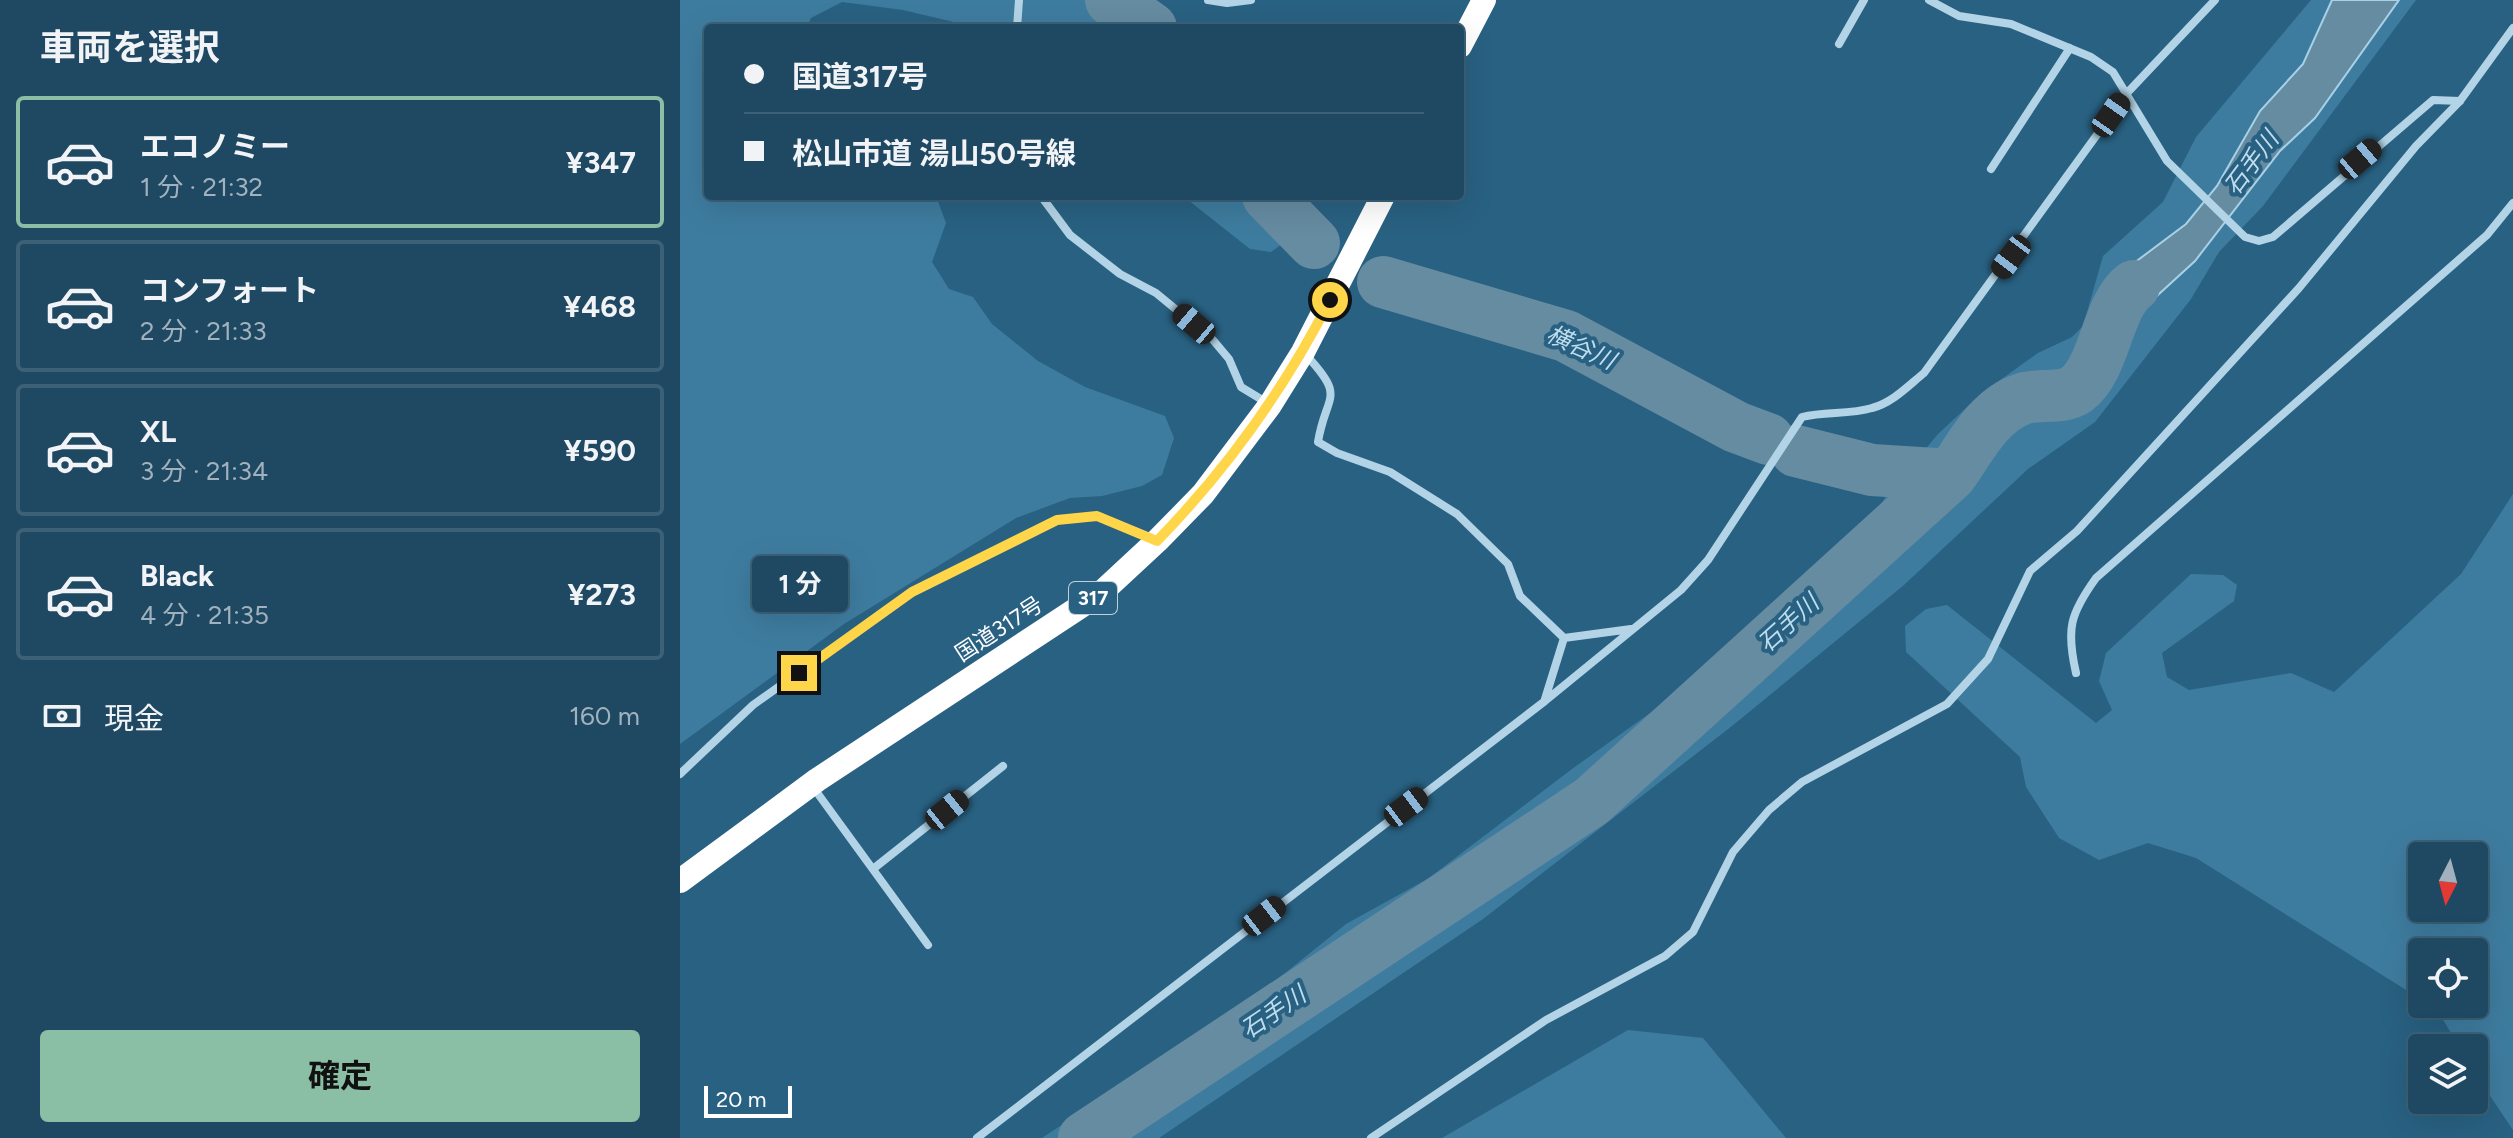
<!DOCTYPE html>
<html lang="ja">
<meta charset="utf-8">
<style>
body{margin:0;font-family:Figtree,"Noto Sans JP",sans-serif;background:#2c536b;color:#f1f3f6;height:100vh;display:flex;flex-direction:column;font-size:30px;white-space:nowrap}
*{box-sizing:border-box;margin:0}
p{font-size:26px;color:#a1b2be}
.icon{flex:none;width:44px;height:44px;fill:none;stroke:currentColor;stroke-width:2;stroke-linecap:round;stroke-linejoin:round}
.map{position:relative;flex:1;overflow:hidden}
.sheet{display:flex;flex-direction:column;background:#1f4962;width:680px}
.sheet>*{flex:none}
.guide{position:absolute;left:24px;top:24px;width:760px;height:176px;border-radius:8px;box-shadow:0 8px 32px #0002,0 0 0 2px #3c6177;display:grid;align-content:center;height:176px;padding:0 40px;background:#1f4962}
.needle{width:52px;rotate:186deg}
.buttons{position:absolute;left:1728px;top:842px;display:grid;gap:16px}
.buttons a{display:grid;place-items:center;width:80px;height:80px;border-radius:8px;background:#1f4962;box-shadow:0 8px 32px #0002,0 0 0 2px #3c6177;font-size:40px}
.scale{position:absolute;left:24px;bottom:20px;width:88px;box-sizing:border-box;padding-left:8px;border:4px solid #fff;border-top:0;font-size:22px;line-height:28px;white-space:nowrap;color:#fff;-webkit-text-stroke:6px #296182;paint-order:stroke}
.end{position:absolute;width:36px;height:36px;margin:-18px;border:10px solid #ffd54a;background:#111;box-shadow:0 0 0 4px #111}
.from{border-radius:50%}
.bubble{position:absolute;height:56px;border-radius:8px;background:#1f4962;box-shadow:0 8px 32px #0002,0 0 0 2px #3c6177;font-size:26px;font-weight:700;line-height:56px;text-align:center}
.car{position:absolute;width:24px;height:48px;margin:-24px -12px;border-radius:10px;box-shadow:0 0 6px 2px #0007;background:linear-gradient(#222 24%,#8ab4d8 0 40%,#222 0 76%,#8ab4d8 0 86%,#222 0)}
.guide b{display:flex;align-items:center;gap:28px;height:76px;font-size:30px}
.guide b+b{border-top:2px solid #3c6177}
.guide i{width:20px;height:20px;background:#f1f3f6}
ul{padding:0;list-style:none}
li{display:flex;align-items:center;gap:24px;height:132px;margin:0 16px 12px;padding:0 24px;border:4px solid #3c6177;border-radius:8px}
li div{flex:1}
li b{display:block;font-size:30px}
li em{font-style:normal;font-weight:700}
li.current{border-color:#8abfa5}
li>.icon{width:72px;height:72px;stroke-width:1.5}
h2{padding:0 40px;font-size:36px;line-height:96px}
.pay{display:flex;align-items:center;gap:20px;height:88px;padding:0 40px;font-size:30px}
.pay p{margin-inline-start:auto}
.cta{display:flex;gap:16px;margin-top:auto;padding:16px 40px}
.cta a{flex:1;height:92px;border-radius:8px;background:#8abfa5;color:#111;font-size:32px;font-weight:700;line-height:92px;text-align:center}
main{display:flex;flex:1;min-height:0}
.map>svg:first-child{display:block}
.green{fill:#3e7c9f;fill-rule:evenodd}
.water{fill:#668ca2;stroke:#a7d1e6;stroke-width:2}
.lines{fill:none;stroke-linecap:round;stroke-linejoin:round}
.river{stroke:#668ca2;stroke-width:52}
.street{stroke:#b3d4e6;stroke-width:8}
.highway{stroke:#fff;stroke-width:24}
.route{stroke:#ffd54a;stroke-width:10}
.labels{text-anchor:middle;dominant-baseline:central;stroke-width:8;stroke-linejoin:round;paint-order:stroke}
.shield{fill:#296182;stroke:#bfd0da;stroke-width:2}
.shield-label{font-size:20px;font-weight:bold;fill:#fff}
.street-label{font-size:22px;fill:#fff;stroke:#296182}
.water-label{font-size:24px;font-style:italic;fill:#beddee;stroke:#296182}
</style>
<main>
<section class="sheet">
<h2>車両を選択</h2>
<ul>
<li class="current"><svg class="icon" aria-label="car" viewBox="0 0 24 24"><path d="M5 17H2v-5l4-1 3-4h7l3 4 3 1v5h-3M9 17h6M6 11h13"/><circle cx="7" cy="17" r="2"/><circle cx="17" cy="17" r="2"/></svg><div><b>エコノミー</b><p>1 分 · 21:32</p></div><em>¥347</em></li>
<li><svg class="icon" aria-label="car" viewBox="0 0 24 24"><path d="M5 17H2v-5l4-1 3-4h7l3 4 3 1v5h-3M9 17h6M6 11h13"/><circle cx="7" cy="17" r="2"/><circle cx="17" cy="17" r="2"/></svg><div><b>コンフォート</b><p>2 分 · 21:33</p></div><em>¥468</em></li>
<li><svg class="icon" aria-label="car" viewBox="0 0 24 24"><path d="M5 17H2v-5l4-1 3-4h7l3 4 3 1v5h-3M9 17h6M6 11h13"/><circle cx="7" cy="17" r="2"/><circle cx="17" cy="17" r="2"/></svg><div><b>XL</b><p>3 分 · 21:34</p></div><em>¥590</em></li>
<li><svg class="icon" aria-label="car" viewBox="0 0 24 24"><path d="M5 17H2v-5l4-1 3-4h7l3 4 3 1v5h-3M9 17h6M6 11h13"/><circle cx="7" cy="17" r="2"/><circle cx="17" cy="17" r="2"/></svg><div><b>Black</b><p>4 分 · 21:35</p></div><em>¥273</em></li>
</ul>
<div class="pay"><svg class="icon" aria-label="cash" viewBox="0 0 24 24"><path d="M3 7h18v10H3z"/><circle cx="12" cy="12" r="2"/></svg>現金<p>160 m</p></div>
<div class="cta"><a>確定</a></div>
</section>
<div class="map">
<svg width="1833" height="1138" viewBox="0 0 1833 1138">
<rect width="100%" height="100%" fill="#296182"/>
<!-- green -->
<path class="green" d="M0 0H466L471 11 503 28H299L223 10 162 2 131 18 127 28H28V196H256L266 223 252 262 269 289 293 297 312 324 358 361 405 387 485 416 494 438 482 475 462 486 422 496 390 498 336 518 164 624 0 744Z
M1631 0H1652L1623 64 1580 111 1537 186 1506 224 1430 281 1420 347 1515 261 1600 151 1635 118 1719 0H1736L1583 206 1539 252 1511 299 1415 422 1348 469 1224 585 1052 726 803 919 479 1138H362L574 998 666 924 749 878 892 769 1023 675 1118 593 1182 533 1205 498 1258 434 1302 393 1358 353 1392 337 1403 326 1423 256 1483 202 1516 137Z
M503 196H616L623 210 602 244 591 252 570 249Z
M1833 494V1130L1794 1072V1048H1780L1756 1008 1749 1004H1794V952H1742V1000L1516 858 1468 843 1419 860 1379 838 1346 787 1340 757 1226 652 1225 626 1246 609 1267 605 1416 723 1432 710 1419 681 1426 653 1511 574 1543 575 1557 585 1554 601 1482 653 1487 677 1509 690 1611 673 1654 692 1781 574ZM1742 856H1794V908H1742Z
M948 1030 1023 1038 1106 1138H762Z"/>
<!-- water -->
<path class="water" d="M1652 0H1719L1635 118 1600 151 1515 261 1420 348 1430 281 1506 224 1537 186 1580 111 1623 64Z"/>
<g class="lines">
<!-- river -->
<path class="river" d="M431 0 471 28
M588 196 634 243
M703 282 886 336 1056 427 1088 439
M1116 451 1192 470 1271 475
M404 1138 912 801 1271 475C1291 447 1308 411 1342 399 1359 393 1382 400 1397 389 1425 368 1427 306 1454 286"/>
<!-- street -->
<path class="street" d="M528 0 547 3 571 0
M1249 0 1279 16 1331 24 1411 57 1433 72 1487 161 1565 237 1579 241 1593 237 1753 100 1780 101
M337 28 339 0
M1159 44 1184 0
M1311 169 1390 48
M361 196 390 235 440 274 476 293 533 340 549 359 561 387 589 404
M626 355C667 399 646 393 638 442L657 453 710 472 777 514 828 564 840 596 884 638 865 699
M884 638 951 629
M1396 673C1386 629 1390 614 1416 578L1807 235 1833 203
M0 774 73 705 232 592 377 520 417 516 474 539
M133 787 248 945
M193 869 323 766
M297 1138 865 701 1001 590 1028 560 1122 417C1145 411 1169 415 1192 408 1212 403 1228 386 1244 373L1448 92 1535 0
M691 1138 866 1020 985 956 1013 932 1053 852 1089 810 1122 782 1267 704 1308 659 1350 571 1397 531 1619 288 1736 146 1780 101 1833 28"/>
<!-- highway -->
<path class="highway" d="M780 46 804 0
M0 881 137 780 421 593 477 541 523 494 590 405 623 352 703 196"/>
</g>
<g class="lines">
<!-- route -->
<path class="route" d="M119 673 232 592 377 520 417 516 477 541C548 468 604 390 650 300"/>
</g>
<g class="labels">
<!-- shield labels -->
<rect class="shield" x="389" y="582" width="48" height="32" rx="6"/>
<g class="shield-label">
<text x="413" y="598">317</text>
</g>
<!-- street labels -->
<g class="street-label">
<text transform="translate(319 629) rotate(-33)">国道317号</text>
</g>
<!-- water labels -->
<g class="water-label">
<text transform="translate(1571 163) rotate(-53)">石手川</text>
<text transform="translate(901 347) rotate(24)">横谷川</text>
<text transform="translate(1108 623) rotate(-42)">石手川</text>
<text transform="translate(593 1012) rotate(-34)">石手川</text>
</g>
</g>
</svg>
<div class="buttons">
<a><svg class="needle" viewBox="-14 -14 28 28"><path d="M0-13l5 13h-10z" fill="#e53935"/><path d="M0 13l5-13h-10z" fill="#a1b2be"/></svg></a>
<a><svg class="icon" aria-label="locate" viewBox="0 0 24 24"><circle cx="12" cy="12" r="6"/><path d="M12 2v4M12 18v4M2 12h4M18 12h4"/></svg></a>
<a><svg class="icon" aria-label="layers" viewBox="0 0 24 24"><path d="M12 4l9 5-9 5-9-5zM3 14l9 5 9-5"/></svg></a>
</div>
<div class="scale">20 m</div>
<i class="end from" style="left:650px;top:300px"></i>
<i class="end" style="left:119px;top:673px"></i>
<div class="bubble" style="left:72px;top:556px;width:96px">1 分</div>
<i class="car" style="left:1431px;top:115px;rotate:35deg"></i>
<i class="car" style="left:1680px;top:159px;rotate:50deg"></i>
<i class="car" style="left:1331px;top:257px;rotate:217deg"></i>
<i class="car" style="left:514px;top:324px;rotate:310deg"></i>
<i class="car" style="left:726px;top:807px;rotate:53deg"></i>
<i class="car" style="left:267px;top:810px;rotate:51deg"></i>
<i class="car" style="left:584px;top:916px;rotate:52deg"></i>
<div class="guide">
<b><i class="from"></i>国道317号</b>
<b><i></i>松山市道 湯山50号線</b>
</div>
</div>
</main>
